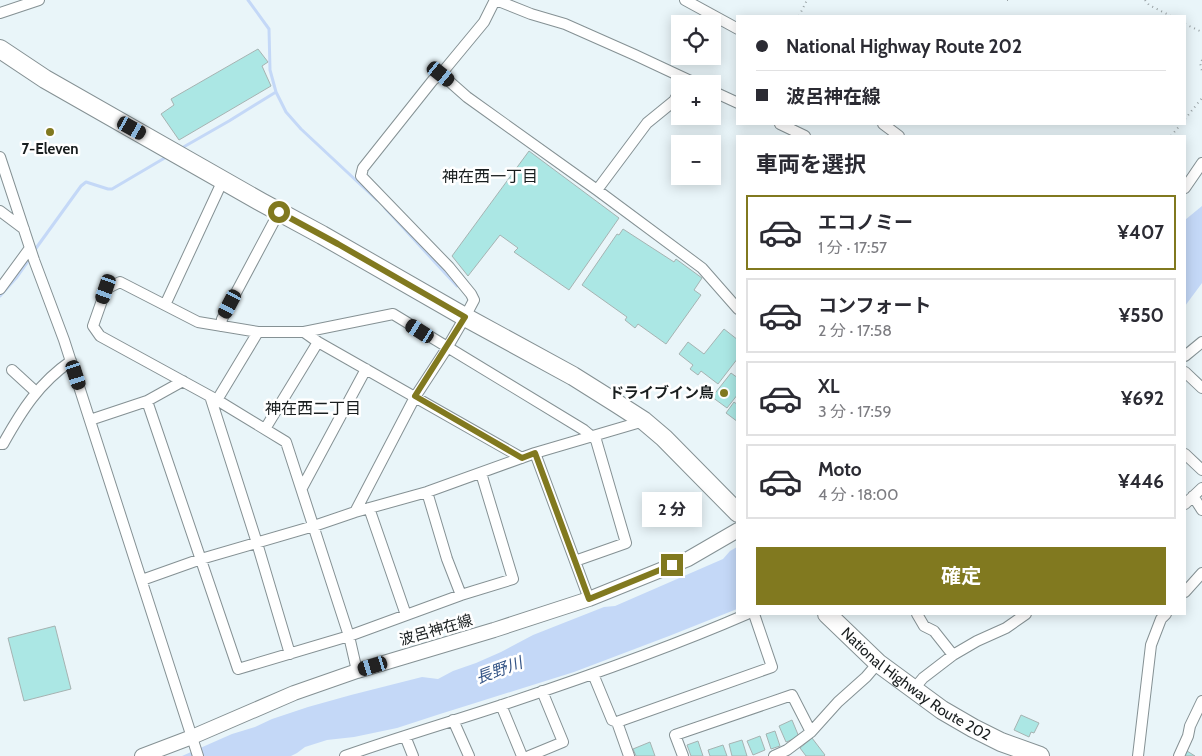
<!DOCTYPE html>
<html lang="ja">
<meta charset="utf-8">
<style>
body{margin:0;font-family:Cabin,"Noto Sans JP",sans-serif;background:#f7f7f7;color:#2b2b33;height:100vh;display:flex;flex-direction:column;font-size:19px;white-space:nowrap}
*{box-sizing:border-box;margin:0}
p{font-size:16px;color:#7c7c81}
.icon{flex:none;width:28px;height:28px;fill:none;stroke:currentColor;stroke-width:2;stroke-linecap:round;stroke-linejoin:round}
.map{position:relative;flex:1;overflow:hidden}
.details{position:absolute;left:736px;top:135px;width:450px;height:480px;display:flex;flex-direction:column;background:#fff;border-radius:0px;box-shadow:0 2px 12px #0003}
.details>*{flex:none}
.top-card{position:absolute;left:736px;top:15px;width:450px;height:110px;border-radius:0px;box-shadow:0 2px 12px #0003;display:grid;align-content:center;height:110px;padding:0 20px;background:#fff}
.fabs{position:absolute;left:671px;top:15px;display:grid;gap:10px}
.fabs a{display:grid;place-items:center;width:50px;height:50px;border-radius:0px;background:#fff;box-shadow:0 2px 12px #0003;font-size:25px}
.end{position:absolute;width:22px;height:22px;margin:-11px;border:6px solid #81791f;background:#fff;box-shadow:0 0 0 2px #fff}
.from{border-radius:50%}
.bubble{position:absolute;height:35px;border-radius:0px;background:#fff;box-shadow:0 2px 12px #0003;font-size:16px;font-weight:700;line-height:35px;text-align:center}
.car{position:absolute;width:15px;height:30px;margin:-15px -8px;border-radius:6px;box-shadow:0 0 4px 1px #0007;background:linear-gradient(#222 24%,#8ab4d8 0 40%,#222 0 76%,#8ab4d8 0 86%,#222 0)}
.top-card b{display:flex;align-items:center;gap:18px;height:48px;font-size:19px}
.top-card b+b{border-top:1px solid #e1e1e2}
.top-card i{width:12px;height:12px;background:#2b2b33}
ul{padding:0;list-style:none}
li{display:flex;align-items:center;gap:15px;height:75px;margin:0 10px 8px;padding:0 10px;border:2px solid #e1e1e2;border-radius:0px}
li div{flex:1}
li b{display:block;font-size:19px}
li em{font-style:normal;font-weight:700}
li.selected{border-color:#81791f}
li>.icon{width:45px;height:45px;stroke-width:1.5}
h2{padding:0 20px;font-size:22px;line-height:60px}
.cta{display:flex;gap:10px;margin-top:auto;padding:10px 20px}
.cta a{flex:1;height:58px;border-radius:0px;background:#81791f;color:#fff;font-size:20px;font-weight:700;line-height:58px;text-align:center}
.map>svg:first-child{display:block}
.water{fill:#c4d8f7}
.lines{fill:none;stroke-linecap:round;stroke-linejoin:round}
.stream{stroke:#c4d8f7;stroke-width:3}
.building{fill:#abe7e4;stroke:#a6b3b2}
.street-casing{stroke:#859194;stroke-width:12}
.secondary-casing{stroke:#859194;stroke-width:16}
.highway-casing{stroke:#859194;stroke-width:20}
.path{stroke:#98a1a4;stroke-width:2;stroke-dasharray:1 4;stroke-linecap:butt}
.street{stroke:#fff;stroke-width:10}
.secondary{stroke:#fff;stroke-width:14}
.highway{stroke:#fff;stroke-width:18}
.route{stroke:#81791f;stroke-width:6}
.poi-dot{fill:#81791f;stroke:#fff;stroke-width:2}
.labels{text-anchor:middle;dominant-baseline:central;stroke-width:5;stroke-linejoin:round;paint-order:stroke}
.poi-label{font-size:15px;font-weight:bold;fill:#191e1f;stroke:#fff}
.street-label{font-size:15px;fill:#191e1f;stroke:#fff}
.neighbourhood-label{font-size:16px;fill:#191e1f;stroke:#fff}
.water-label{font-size:16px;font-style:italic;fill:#355587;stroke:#fff}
</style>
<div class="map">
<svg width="1202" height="756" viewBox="0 0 1202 756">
<rect width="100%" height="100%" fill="#e9f5f9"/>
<!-- water -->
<path class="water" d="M1202 206V283L1185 306V220Z
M737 547V609L669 636 574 672 472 704 440 714 397 728 354 737 327 740 305 747 297 753 291 756H182L232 734 255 727 272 719 308 707 351 695 422 677 438 679 453 671 476 663 501 652 533 635 604 607 615 606 723 559 730 551Z"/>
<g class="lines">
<!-- stream -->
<path class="stream" d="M248 0 269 29 270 70 276 92 286 112 301 129 377 200
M180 149 229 121 276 92
M385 208 457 286
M34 251 81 186 86 182 108 189H112L168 156
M0 296 17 277 31 257"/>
</g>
<!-- building -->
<path class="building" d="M258 49 268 62 262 66 271 86 179 140 161 114 174 105 171 99Z
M529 151 619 218 569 290 514 252 518 248 500 235 468 276 452 256Z
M623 229 674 262 676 259 702 278 694 290 701 295 666 344 638 324 635 328 625 320 627 317 582 285 617 234 619 235Z
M724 329 738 340V358L718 384 701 371 698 375 690 369 693 365 679 354 688 342 704 354Z
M731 373 738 378V394L727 408 712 397Z
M734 402 738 405V422L726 413Z
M55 626 71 689 24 701 8 638Z
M1021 715 1039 723 1034 733 1031 732 1029 737 1014 730Z
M792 720 799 737 786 742 779 726Z
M775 731 780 746 771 749 766 734Z
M760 736 765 750 753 755 747 741Z
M812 738 825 755 824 756H806L800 748Z
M742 740 747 756H732L729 744Z
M698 741 703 756H691L687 745Z
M650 742 655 756H636L633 749Z
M723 745 727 756H710L708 750Z
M1187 751 1195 756H1184Z"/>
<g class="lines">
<!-- street casing -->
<g class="street-casing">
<path id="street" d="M495 0 484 22 441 74 467 97 597 190 702 268 738 309
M496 0 531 14 565 24 635 55 697 84
M685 0 738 29
M0 13 39 0
M712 91 738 103
M780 124 805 136
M883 124 899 136
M0 157 34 260 64 340 198 756
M1185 188 1202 163
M597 190 647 123 674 101 680 90
M0 211 24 229
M0 289 30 248
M165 305 223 180
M221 326 222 319 279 212
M304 332 318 342 522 458
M1185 356 1202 342
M12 370 36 392
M1185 372 1202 388
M210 396 257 543 290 654
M217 400 258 332
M147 401 238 669 349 636 461 595 513 579 481 473
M90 420 147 401 183 381
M265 429 318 342
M0 444H3C22 410 39 383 71 361
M535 453 589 599
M1185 454 1202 470
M302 488 366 369
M427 492 447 559 461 595
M1193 496 1202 510
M1185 504 1202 488
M369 508 406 615
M355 512 427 492 535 453 644 421
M142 580 201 559 314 526 355 512 415 397 447 348 465 317 474 300 471 294 449 267 361 176 363 168 433 80 441 74
M1185 592 1202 573
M917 614 924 626 934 631 953 655
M357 671 349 636 286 442 217 400 100 336 93 326 106 289 120 282 198 322 258 332H304L393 314 584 430 596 440 626 543 575 561
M593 674 612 720 617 722 629 756
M913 690 923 678 953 655 977 641 1006 628 1026 614
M501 705 522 756
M453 720 469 756
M617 722 772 667 754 614
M405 736 413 756
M345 756C399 737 454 721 508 703 589 676 669 648 747 614
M529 756 563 742 542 691
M683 756 675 735 792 695 811 732
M774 756 787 750 811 732 838 702 866 677 878 663
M1138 756 1151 645 1161 619 1166 614
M1179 756 1188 736 1190 726 1202 701"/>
</g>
<!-- secondary casing -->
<g class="secondary-casing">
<path id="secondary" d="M142 756 192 737 294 693 357 671 494 630 589 599 688 559 738 530"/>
</g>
<!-- highway casing -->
<g class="highway-casing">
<g id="highway">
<path d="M0 49 45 79 261 202 322 235 465 317 573 376 616 403 644 421 664 438 738 513"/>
<path id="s1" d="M827 614 878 663 942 710 973 728 1001 742 1040 756"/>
</g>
</g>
<!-- path -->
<path class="path" d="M1007 0H1008
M1145 0 1149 5 1171 16
M799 16 807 0
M1185 24 1202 32
M1202 60 1200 63 1202 71
M1185 119 1202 98
M1171 136 1181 124"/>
<!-- street -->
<use href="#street" class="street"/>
<!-- secondary -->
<use href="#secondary" class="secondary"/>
<!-- highway -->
<use href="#highway" class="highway"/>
</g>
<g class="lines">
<!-- route -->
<path class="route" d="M279 212 338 244 465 317 415 396 522 458 535 453 589 599 672 565"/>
</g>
<!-- markers -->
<g class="poi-dot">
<circle cx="50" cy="132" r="5"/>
<circle cx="724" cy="393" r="5"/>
</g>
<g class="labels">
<!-- poi labels -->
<g class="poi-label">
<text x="50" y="149">7-Eleven</text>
<text x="714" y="393" text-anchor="end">ドライブイン鳥</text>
</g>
<!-- street labels -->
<g class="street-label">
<text transform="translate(436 630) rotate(-16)">波呂神在線</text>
<text stroke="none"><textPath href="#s1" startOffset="114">National Highway Route 202</textPath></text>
</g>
<!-- neighbourhood labels -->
<g class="neighbourhood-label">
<text x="490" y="176">神在西一丁目</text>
<text x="313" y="408">神在西二丁目</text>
</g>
<!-- water labels -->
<g class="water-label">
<text transform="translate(499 670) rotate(-20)">長野川</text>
</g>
</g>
</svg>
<div class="fabs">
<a><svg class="icon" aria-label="locate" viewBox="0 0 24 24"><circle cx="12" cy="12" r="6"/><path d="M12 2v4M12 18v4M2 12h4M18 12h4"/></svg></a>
<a>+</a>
<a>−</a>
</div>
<i class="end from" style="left:279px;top:212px"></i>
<i class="end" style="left:672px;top:565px"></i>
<div class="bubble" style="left:642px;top:492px;width:60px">2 分</div>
<i class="car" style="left:441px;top:74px;rotate:129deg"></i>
<i class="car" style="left:132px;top:128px;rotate:119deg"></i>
<i class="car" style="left:106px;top:289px;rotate:199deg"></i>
<i class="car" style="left:230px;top:304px;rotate:208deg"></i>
<i class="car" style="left:420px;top:331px;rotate:302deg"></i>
<i class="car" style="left:76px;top:375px;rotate:162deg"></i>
<i class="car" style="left:373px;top:666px;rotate:253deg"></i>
<div class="top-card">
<b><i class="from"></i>National Highway Route 202</b>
<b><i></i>波呂神在線</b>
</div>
<section class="details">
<h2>車両を選択</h2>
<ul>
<li class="selected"><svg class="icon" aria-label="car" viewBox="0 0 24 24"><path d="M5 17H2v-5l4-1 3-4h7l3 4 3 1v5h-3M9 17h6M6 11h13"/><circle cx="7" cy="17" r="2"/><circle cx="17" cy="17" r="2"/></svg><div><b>エコノミー</b><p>1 分 · 17:57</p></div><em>¥407</em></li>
<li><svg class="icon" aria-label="car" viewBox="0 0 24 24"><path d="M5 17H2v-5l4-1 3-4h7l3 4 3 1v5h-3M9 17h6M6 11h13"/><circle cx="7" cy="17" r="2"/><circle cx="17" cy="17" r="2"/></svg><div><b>コンフォート</b><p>2 分 · 17:58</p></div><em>¥550</em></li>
<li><svg class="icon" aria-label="car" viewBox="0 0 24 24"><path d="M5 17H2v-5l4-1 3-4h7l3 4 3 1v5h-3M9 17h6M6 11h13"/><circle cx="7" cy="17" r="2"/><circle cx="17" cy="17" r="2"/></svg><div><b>XL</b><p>3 分 · 17:59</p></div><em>¥692</em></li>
<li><svg class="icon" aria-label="car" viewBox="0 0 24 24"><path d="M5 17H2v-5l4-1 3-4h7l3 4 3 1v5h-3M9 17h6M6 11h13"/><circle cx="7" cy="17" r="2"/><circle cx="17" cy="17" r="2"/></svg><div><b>Moto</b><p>4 分 · 18:00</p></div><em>¥446</em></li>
</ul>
<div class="cta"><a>確定</a></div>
</section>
</div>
